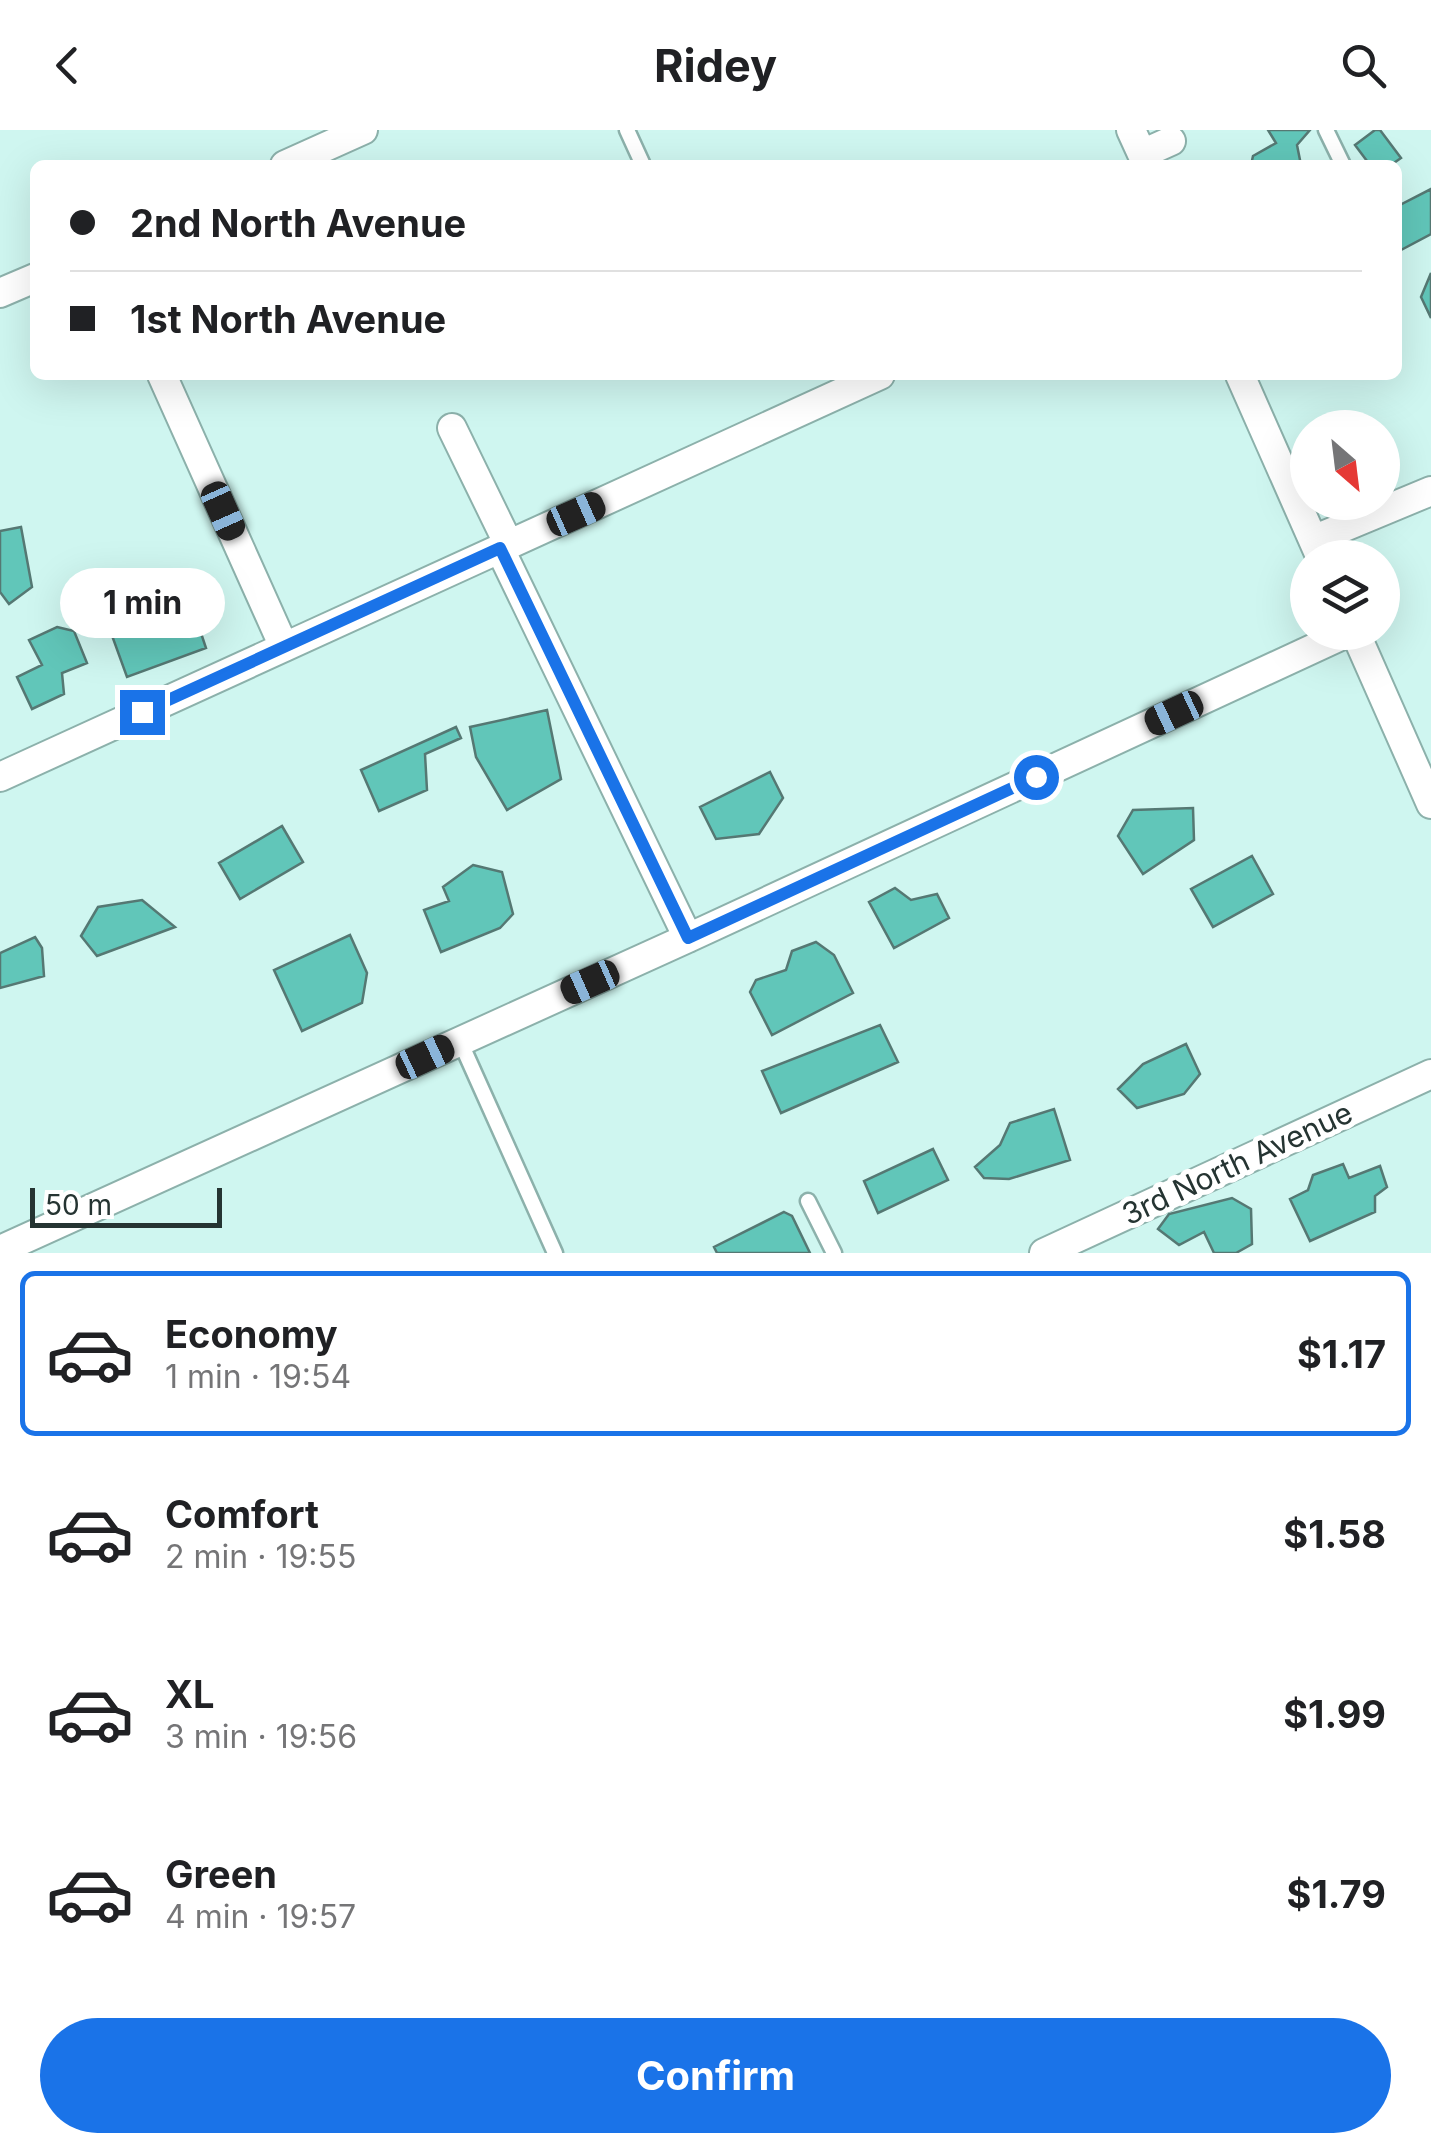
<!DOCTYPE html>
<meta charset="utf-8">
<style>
body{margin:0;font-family:Inter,sans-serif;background:#f2f2f2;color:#202124;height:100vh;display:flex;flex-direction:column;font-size:38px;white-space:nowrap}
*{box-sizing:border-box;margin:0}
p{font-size:32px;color:#757577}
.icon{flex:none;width:55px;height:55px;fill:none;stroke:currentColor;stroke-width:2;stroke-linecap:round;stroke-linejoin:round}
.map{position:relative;height:1123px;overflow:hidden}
.side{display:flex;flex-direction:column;background:#fff;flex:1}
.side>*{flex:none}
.top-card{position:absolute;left:30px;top:30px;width:1372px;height:220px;border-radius:15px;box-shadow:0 10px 40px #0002;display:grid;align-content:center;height:220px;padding:0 40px;background:#fff}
.needle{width:65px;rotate:152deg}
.tools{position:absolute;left:1290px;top:280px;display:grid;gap:20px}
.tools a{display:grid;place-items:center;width:110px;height:110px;border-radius:50%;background:#fff;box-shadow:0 10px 40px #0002;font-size:50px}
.scale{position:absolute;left:30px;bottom:25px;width:192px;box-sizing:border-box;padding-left:10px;border:5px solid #253432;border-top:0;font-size:28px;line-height:35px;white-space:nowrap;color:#253432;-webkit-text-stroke:8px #fff;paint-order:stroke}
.end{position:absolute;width:45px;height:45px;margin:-22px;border:12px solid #1a73e8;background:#fff;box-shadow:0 0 0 5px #fff}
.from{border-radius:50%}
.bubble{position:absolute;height:70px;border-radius:35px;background:#fff;box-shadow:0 10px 40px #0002;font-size:32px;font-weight:700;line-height:70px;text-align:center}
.car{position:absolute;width:30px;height:60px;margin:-30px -15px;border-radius:12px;box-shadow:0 0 8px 2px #0007;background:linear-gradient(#222 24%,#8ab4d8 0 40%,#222 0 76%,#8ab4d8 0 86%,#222 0)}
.top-card b{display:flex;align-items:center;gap:35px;height:95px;font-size:38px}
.top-card b+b{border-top:2px solid #e0e0e0}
.top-card i{width:25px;height:25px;background:#202124}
ul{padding:18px 0 0;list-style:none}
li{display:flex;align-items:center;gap:30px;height:165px;margin:0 20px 15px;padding:0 20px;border:5px solid transparent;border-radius:15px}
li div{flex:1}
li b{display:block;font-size:38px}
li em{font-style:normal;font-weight:700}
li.on{border-color:#1a73e8}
li>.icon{width:90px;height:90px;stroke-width:1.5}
.button{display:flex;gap:20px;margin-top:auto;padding:20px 40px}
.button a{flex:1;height:115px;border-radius:60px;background:#1a73e8;color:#fff;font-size:40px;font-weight:700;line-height:115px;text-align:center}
header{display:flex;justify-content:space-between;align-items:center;height:130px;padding:0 40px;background:#fff;font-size:45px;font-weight:700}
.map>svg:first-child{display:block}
.building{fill:#61c6b9;stroke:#557873;stroke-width:2.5}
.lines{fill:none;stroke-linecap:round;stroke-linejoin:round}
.service-casing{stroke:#8cb1ab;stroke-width:19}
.minor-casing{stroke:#8cb1ab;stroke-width:32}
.service{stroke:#fff;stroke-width:14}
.minor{stroke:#fff;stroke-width:28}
.route{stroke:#1a73e8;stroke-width:12}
.labels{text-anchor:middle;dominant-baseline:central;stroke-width:10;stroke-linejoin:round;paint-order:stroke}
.street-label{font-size:30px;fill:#253432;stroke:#fff}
</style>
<header><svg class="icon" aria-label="back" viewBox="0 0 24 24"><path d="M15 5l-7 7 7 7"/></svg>Ridey<svg class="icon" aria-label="search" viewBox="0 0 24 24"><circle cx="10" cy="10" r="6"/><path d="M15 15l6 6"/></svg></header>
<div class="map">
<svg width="1431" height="1123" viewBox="0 0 1431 1123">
<rect width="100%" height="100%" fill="#cff6f0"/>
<!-- building -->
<path class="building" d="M1268 0H1310L1297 15 1301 35H1251L1253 26 1276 13Z
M1375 0H1380L1401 28 1391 35H1370L1355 15Z
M1431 59V104L1401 120 1398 117V76Z
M1431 143V188L1421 167Z
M21 397 32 457 9 474 0 462V401Z
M116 458 136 461 149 495 193 479 206 518 127 547 102 478 101 468Z
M57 497 74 501 87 533 62 543 64 564 32 579 17 547 42 535 29 510Z
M547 580 561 649 507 680 476 627 470 597Z
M456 597 461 608 425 624 427 660 379 681 361 640Z
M770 642 783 668 759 704 716 709 700 677Z
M1193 678 1194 710 1143 744 1118 706 1133 680Z
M282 696 303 732 240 769 219 733Z
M1252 726 1273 764 1213 797 1191 759Z
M473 735 502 742 513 784 500 798 441 822 424 780 449 771 443 757Z
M895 758 911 770 937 764 949 788 894 818 869 772Z
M142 770 175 797 97 826 81 806 98 777Z
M350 805 367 843 362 873 302 901 274 840Z
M35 807 42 818 44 846 0 858V823Z
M816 812 834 825 853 863 772 905 750 862 756 850 786 840 792 821Z
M880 895 898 932 781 983 762 941Z
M1186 914 1200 944 1184 964 1137 978 1118 959 1143 934Z
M1054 979 1070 1030 1009 1049 984 1048 975 1037 1000 1015 1010 993Z
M933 1019 948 1050 878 1083 864 1051Z
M1343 1034 1349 1048 1380 1036 1387 1057 1375 1066V1082L1310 1111 1290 1069 1308 1060 1313 1045Z
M1232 1068 1251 1079 1252 1114 1236 1123H1214L1204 1102 1179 1115 1158 1099 1169 1084Z
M784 1082 792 1086 810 1123H717L714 1117Z"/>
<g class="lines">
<!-- service casing -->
<g class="service-casing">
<path id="service" d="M627 0 643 35
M1326 0 1343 35
M460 911 555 1123
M808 1071 834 1123"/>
</g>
<!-- minor casing -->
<g class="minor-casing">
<path id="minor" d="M1131 0 1147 35
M1142 24 1171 11
M285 35 363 0
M0 163 35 148
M162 245 284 517
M1240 245 1321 428
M452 298 509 415
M1313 410 1431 361
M500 419 688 808
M1355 502 1431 674
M0 647 880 245
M0 1120 688 808 1349 502
M1044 1123 1431 944"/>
</g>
<!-- service -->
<use href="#service" class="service"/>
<!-- minor -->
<use href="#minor" class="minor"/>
</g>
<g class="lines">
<!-- route -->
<path class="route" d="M142 582 500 418 688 808 1036 647"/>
</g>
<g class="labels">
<!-- street labels -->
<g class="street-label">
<text transform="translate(1237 1033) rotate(-25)">3rd North Avenue</text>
</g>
</g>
</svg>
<div class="tools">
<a><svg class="needle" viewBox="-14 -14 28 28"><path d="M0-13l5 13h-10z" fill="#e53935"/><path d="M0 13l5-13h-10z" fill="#757577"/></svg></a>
<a><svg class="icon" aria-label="layers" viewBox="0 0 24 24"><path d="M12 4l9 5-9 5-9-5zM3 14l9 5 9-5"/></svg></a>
</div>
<div class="scale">50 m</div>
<i class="end from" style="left:1036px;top:647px"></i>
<i class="end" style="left:142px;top:582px"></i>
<div class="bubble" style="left:60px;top:438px;width:165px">1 min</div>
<i class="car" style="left:223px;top:381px;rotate:156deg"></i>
<i class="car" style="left:576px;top:384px;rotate:66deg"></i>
<i class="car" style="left:1174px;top:583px;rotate:245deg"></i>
<i class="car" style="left:590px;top:852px;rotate:246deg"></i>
<i class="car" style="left:425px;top:927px;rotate:65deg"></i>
<div class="top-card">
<b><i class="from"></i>2nd North Avenue</b>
<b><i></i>1st North Avenue</b>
</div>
</div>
<section class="side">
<ul>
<li class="on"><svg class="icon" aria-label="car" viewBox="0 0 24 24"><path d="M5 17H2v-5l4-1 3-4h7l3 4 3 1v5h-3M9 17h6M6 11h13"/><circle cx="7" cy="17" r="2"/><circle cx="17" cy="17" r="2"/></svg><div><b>Economy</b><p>1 min · 19:54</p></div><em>$1.17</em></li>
<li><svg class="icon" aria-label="car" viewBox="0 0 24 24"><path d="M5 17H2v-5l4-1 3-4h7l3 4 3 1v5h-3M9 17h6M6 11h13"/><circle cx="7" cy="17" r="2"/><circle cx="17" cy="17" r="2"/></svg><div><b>Comfort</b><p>2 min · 19:55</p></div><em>$1.58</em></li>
<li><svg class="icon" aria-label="car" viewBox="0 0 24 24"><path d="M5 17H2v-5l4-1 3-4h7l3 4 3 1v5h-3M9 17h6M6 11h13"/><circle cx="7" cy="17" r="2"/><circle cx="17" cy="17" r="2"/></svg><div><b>XL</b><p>3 min · 19:56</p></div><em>$1.99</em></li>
<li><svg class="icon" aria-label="car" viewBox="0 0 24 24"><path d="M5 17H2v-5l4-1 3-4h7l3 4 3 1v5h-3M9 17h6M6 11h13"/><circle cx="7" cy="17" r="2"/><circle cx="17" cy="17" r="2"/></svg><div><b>Green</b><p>4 min · 19:57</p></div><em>$1.79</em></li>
</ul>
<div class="button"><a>Confirm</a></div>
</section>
